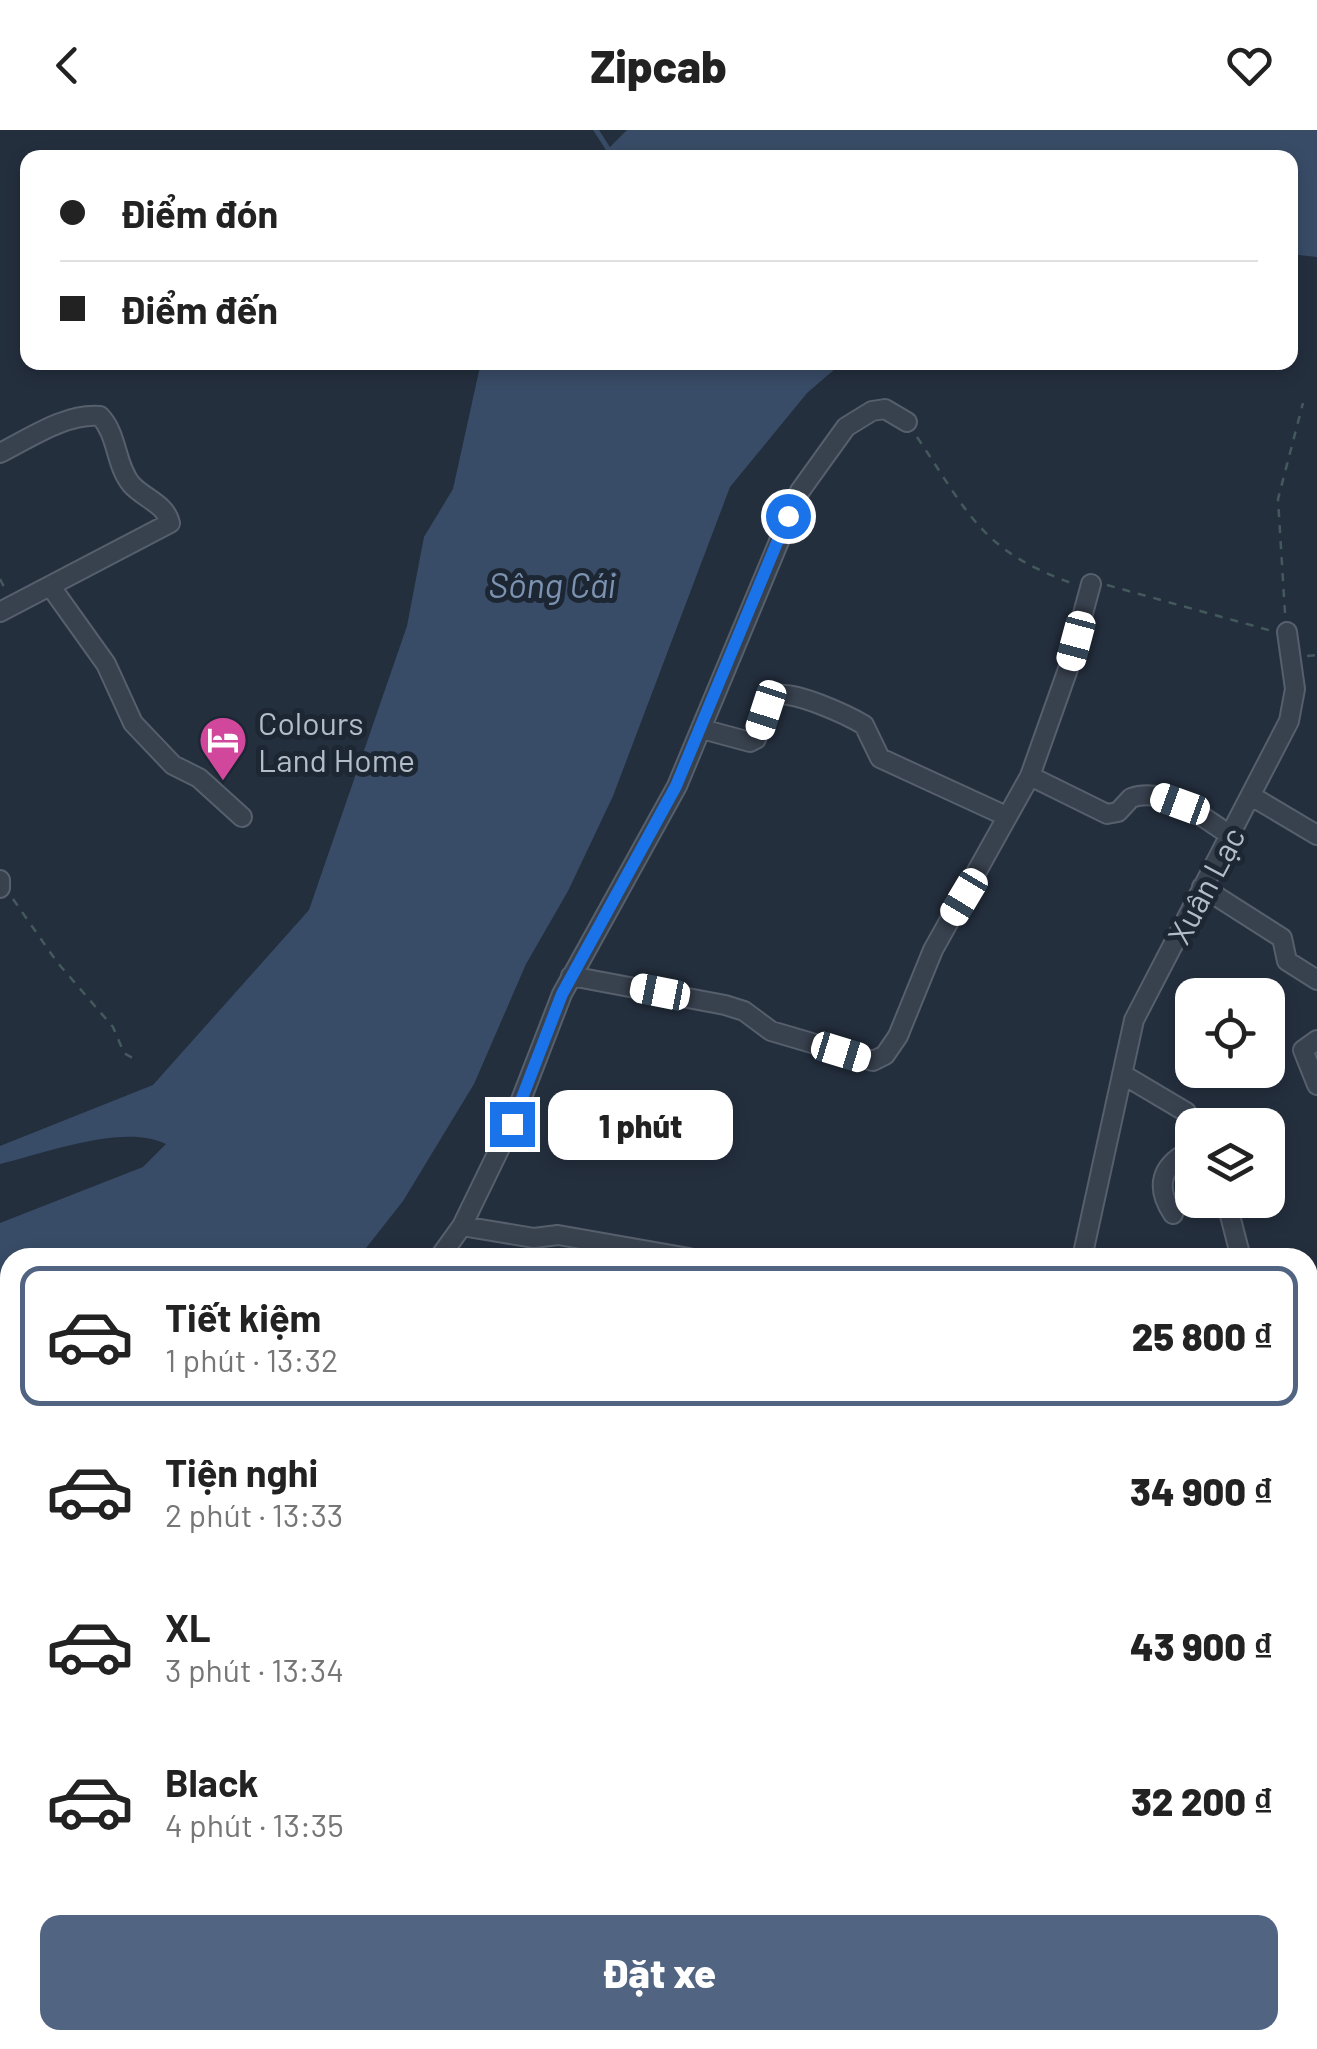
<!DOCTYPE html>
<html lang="vi">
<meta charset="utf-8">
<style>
body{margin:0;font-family:Barlow,sans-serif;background:#f6f6f6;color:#222;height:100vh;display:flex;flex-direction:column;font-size:38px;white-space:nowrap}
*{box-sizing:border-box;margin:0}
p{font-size:32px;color:#767676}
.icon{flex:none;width:55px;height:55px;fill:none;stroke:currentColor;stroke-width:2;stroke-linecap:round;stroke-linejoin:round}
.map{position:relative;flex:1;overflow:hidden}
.details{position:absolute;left:0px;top:1118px;width:1318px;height:802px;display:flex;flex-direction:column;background:#fff;border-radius:30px 30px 0 0;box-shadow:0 5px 15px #0003}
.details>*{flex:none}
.top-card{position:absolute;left:20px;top:20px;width:1278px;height:220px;border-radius:20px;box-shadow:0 5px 15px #0003;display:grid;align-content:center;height:220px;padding:0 40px;background:#fff}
.controls{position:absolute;left:1175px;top:848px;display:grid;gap:20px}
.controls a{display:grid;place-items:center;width:110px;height:110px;border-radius:20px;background:#fff;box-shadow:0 5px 15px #0003;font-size:50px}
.end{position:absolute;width:45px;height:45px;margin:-22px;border:12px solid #1a73e8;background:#fff;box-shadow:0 0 0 5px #fff}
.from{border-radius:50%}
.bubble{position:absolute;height:70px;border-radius:20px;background:#fff;box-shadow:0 5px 15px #0003;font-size:32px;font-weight:800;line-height:70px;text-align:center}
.car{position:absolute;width:30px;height:60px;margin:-30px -15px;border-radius:12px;box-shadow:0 0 8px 2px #0007;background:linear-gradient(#fff 24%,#345 0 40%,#fff 0 76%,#345 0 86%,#fff 0)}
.top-card b{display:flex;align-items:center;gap:35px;height:95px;font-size:38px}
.top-card b+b{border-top:2px solid #e0e0e0}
.top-card i{width:25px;height:25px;background:#222}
ul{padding:18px 0 0;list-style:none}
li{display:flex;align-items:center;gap:30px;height:140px;margin:0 20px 15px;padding:0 20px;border:5px solid transparent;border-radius:20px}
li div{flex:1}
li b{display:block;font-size:38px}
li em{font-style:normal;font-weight:800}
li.on{border-color:#516482}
li>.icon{width:90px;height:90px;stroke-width:1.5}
.primary-button{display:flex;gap:20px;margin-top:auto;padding:20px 40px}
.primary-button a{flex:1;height:115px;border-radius:20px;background:#516482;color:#fff;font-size:40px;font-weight:800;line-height:115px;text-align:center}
header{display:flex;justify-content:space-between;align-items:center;height:130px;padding:0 40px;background:#fff;font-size:45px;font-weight:800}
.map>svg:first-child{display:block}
.water{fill:#394c67}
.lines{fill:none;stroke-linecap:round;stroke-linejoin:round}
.stream{stroke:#394c67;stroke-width:5}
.minor-casing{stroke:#565f6c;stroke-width:22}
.path{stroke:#44595c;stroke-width:2.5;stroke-dasharray:8 8;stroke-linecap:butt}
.minor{stroke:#38414e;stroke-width:18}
.route{stroke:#1a73e8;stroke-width:12}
.labels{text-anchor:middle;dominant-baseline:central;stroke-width:10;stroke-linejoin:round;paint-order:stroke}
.poi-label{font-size:32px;fill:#b4bcc9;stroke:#1d2633;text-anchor:start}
.street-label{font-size:32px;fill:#b4bcc9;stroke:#1d2633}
.water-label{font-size:35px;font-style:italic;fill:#7c92b1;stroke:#1d2633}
</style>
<header><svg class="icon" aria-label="back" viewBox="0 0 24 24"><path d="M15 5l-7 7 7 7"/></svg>Zipcab<svg class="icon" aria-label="heart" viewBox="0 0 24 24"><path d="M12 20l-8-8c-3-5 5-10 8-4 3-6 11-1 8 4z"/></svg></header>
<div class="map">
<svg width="1317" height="1919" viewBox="0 0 1317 1919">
<rect width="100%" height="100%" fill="#242f3e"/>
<!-- water -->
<path class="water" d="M627 0H1317V127L1290 124V28L600 27Z
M481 232 842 233 807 263 730 357 613 666 568 761 526 834 474 954 403 1071 359 1127 10 1128V1334L0 1337V1093L143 1037 166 1014C125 993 45 1023 0 1034V1016L153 955 309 780 407 496 424 407 453 359Z
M1317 1695V1919H1127L1132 1910H1308V1705Z"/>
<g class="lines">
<!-- stream -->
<path class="stream" d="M596 0 614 28"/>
<!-- minor casing -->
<g class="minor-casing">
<path id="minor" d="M0 323C30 308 66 283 100 286 118 305 115 334 131 354 143 368 166 374 170 393L0 482
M51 457 106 534 133 593 173 635 199 648 242 687
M702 599 750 612 756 609C760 597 764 572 775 566 790 558 849 586 864 595L880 628 1006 686
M1030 646 1068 539 1091 454
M1253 667 1317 705
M0 750V758
M1202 757 1282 808 1287 831 1317 850
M571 846 725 875 744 881 771 901 873 931 885 925 898 906 933 820 1030 646 1107 684 1118 682 1131 668C1165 656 1203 687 1231 706
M1317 910 1303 920 1317 955
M1122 944 1186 982 1191 1003 1188 1022C1161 1036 1155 1057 1173 1084
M1226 1070 1241 1128
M462 1096 534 1108 558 1105 689 1128
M439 1128 462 1096 512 993 562 864 677 656 800 361 846 297 872 281 885 279 907 292
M1082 1128 1134 890 1289 591 1295 559 1287 502
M1308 1177 1317 1174
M0 1389 10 1379
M1308 1393 1317 1399
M1308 1485 1317 1456
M1308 1503V1509
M0 1572 10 1573
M602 1910 631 1919
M1031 1910 1068 1919
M325 1919 329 1910
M852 1919 855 1910"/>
</g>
<!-- path -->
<path class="path" d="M917 307C969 384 981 421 1074 454
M0 449 6 461
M1107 455 1272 501
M1285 483 1278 369 1303 273
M1307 526 1317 525
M13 769 57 832 113 897 124 923 136 930"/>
<!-- minor -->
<use href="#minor" class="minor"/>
</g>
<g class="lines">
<!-- route -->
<path class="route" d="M512 994 562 864 676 656 788 386"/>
</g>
<!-- icons -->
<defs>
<g id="hotel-pin" transform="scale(2.5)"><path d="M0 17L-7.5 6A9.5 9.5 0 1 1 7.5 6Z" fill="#d1479c" stroke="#1d2633"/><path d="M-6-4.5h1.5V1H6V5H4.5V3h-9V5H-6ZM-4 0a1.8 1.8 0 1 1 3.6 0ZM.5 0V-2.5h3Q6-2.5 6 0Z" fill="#fff"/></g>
</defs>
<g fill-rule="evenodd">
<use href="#hotel-pin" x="223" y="610"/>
</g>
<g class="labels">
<!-- poi labels -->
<g class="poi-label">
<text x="258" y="592">Colours<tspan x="258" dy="37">Land Home</tspan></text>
</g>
<!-- street labels -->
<g class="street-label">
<text transform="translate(1205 755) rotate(-62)">Xuân Lạc</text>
</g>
<!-- water labels -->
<g class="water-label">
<text x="552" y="454">Sông Cái</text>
</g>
</g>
</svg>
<div class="controls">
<a><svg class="icon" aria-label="locate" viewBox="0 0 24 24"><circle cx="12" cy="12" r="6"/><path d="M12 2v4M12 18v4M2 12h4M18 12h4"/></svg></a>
<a><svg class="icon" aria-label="layers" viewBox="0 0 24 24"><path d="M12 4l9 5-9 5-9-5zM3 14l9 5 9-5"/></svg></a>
</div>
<i class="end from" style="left:788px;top:386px"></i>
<i class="end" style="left:512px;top:994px"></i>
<div class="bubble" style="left:548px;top:960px;width:185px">1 phút</div>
<i class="car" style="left:1076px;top:511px;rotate:195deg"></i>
<i class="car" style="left:766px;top:580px;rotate:198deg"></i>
<i class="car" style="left:1180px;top:674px;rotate:290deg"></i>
<i class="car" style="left:964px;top:767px;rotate:211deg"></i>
<i class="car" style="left:660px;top:862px;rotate:281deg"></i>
<i class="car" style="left:841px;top:922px;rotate:107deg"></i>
<div class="top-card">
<b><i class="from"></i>Điểm đón</b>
<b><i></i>Điểm đến</b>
</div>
<section class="details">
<ul>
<li class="on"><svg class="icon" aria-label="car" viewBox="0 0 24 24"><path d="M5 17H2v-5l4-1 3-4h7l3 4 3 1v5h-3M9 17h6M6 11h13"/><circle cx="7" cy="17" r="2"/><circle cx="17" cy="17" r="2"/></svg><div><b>Tiết kiệm</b><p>1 phút · 13:32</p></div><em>25 800 ₫</em></li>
<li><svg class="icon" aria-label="car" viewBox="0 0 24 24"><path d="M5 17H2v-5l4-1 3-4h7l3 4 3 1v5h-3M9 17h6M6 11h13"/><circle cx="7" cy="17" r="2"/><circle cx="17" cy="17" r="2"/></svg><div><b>Tiện nghi</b><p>2 phút · 13:33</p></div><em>34 900 ₫</em></li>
<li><svg class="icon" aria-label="car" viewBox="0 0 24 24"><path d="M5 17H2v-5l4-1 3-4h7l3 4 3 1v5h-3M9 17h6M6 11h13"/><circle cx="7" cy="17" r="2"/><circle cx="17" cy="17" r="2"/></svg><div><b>XL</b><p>3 phút · 13:34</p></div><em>43 900 ₫</em></li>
<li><svg class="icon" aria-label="car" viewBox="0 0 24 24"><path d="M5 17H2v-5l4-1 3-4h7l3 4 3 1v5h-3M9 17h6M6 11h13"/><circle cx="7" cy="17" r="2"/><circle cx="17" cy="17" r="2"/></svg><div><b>Black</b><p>4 phút · 13:35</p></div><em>32 200 ₫</em></li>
</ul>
<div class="primary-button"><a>Đặt xe</a></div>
</section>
</div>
